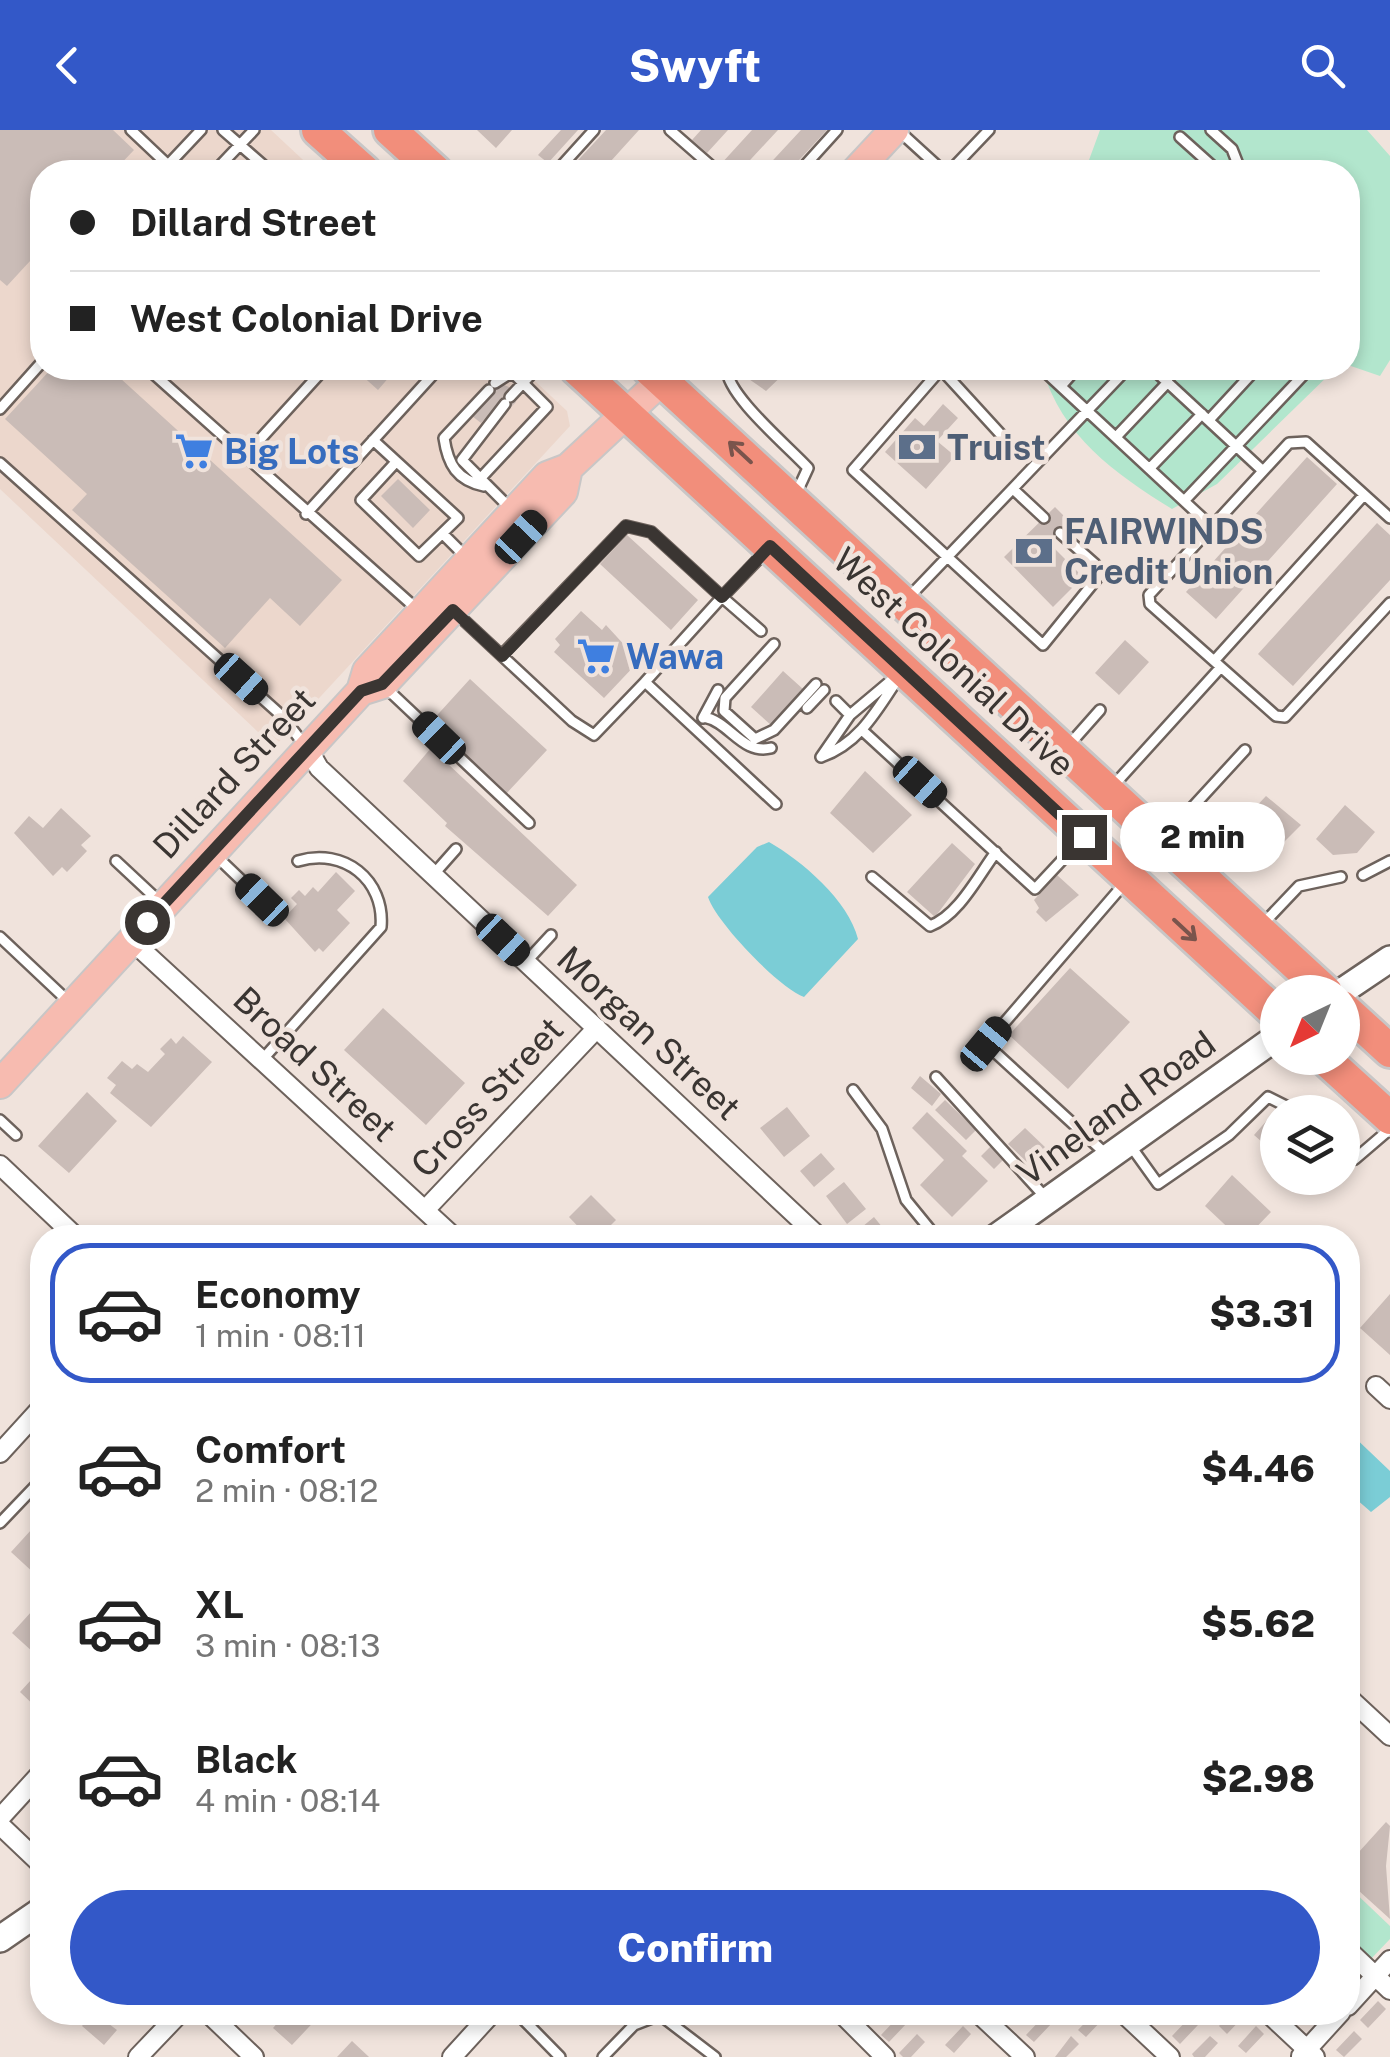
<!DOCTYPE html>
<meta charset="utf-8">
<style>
body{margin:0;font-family:"Public Sans",sans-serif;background:#f6f6f6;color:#222;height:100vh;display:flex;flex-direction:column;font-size:38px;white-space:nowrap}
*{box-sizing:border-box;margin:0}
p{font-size:32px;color:#767676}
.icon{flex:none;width:55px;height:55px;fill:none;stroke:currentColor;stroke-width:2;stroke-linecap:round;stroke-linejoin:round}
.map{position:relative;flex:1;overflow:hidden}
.side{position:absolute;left:30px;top:1095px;width:1330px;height:800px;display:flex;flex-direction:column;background:#fff;border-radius:40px;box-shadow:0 5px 15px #0003}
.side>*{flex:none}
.banner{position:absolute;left:30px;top:30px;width:1330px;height:220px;border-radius:40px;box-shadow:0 5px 15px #0003;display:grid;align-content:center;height:220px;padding:0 40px;background:#fff}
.needle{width:65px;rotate:223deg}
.fabs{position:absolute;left:1260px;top:845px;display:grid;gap:20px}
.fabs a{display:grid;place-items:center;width:100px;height:100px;border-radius:50%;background:#fff;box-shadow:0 5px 15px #0003;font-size:50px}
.end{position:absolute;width:45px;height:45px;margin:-22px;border:12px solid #3a3532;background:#fff;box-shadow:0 0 0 5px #fff}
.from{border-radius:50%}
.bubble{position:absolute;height:70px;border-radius:35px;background:#fff;box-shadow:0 5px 15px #0003;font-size:32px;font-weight:800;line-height:70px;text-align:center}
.car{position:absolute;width:30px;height:60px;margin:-30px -15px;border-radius:12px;box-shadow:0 0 8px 2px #0007;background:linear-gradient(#222 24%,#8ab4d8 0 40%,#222 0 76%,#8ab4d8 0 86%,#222 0)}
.banner b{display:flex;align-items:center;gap:35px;height:95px;font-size:38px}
.banner b+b{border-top:2px solid #e0e0e0}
.banner i{width:25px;height:25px;background:#222}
ul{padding:18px 0 0;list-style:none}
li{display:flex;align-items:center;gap:30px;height:140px;margin:0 20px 15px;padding:0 20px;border:5px solid transparent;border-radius:40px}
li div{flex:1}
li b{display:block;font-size:38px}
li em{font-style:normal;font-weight:800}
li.on{border-color:#3358c8}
li>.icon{width:90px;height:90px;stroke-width:1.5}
.primary-button{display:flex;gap:20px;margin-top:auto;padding:20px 40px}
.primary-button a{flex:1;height:115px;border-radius:60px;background:#3358c8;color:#fff;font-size:40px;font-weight:800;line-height:115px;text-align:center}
header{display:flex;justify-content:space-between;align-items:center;height:130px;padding:0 40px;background:#3358c8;color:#fff;font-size:45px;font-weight:800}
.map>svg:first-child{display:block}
.built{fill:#ecd7cc}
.green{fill:#b2e6cd}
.water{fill:#7bcdd6}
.building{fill:#cabcb7}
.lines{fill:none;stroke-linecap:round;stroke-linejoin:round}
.lane-casing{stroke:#6d625c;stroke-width:14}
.street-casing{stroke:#6d625c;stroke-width:22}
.secondary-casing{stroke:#6d625c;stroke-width:30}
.primary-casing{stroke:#c8c6c6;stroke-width:32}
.highway-casing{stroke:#c8c6c6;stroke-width:38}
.lane{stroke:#fff;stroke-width:9}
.street{stroke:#fff;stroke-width:18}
.secondary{stroke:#fff;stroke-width:25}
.primary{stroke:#f7bbb0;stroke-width:28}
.highway{stroke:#f28e7b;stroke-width:32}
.oneway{stroke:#7a544c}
.route{stroke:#3a3532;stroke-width:12}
.labels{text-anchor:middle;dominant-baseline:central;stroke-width:9;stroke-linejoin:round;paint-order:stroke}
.service-label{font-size:35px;font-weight:bold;fill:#4e5e75;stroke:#f0e3dc;text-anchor:start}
.shop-label{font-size:35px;font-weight:bold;fill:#366cbe;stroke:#f0e3dc;text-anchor:start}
.street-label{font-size:35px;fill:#3a3532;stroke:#f0e3dc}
</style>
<header><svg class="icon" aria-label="back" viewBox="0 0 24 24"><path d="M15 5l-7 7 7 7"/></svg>Swyft<svg class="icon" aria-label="search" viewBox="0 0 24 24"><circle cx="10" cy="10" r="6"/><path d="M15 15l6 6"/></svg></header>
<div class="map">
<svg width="1390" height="1927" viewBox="0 0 1390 1927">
<rect width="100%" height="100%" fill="#f0e3dc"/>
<!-- built -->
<path class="built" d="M0 0H271L316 42H42V238H521L567 281 570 296 274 617 0 359Z"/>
<!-- green -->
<path class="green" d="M1100 0H1367L1390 26V230L1380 246 1348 235V42H1076L1089 30Z
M1042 238H1336L1217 354 1172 379C1114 343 1062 306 1042 238Z
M1348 1756 1390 1796V1809L1369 1831 1348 1811Z"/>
<!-- water -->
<path class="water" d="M769 712C801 730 849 771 858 809L804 867C779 858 716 792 708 767L757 717Z
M1348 1301 1390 1341V1367L1371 1382 1348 1362Z"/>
<!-- building -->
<path class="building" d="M0 0H113L134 20 113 42H42V118L7 156 0 150Z
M477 0H512L496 18Z
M561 0H578L548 33 538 25Z
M606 0H639L601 42H567Z
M701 0H728L707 23 692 10Z
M752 0H778L739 42H728L720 35Z
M801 0H827L788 42H762Z
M52 238H109L342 450 300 496 270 468 225 518 72 380 87 364 5 289Z
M361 238H397L378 260 359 243Z
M733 238H790L766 261Z
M492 250 509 257 508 265 516 272 510 278 501 271 481 293 472 286 493 264 486 257Z
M943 274 958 288 937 311 955 326 926 359 885 322 915 288 924 296Z
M1307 327 1337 354 1216 489 1186 462Z
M398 349 430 380 413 398 381 366Z
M1055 377 1071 393 1050 414 1083 447 1053 477 1004 427Z
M1377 393 1390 405V450L1293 556 1258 524Z
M627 405 698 470 671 500 600 434Z
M581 481 602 500 606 495 639 531 604 568 554 522 560 515 555 509Z
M1125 510 1149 532 1119 565 1095 543Z
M783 541 803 559 772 596 751 577Z
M470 549 547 620 506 664 430 593Z
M431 618 577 755 548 786 445 696 447 693 403 651Z
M865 641 912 685 873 723 830 683Z
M1266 666 1301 695 1284 712 1251 682Z
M1345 675 1375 702 1357 723 1333 725 1316 709Z
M61 678 91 706 81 715 87 721 67 742 62 737 53 746 14 703 29 686 43 698Z
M952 713 975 734 935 787 907 762Z
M336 742 355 761 337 780 350 793 323 822 319 818 315 822 284 788 297 774 291 768 299 760 305 766 313 757 318 762Z
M1057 745 1079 765 1046 792 1036 782 1039 778 1034 770Z
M1070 838 1130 892 1068 959 1009 905Z
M383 878 465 953 426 995 344 920Z
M183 906 212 932 151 997 110 963 116 955 107 948 122 931 132 939 137 934 148 942 165 924 160 919 171 908 176 914Z
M920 946 941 964 932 976 911 958Z
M87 962 117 991 69 1043 38 1016Z
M945 970 976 1000 966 1010 935 980Z
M787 977 810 1006 784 1027 760 998Z
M1275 981 1278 984V1026L1254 1005Z
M927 982 967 1021 962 1026 988 1051 952 1087 920 1055 944 1030 912 998Z
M1025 998 1046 1018 1030 1035 1008 1014Z
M991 1016 1004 1029 994 1039 981 1026Z
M821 1023 835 1039 814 1057 800 1041Z
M1232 1045 1271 1082 1246 1108H1239L1205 1076Z
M844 1052 866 1079 847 1094 826 1066Z
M591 1065 616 1090 598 1108H589L569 1087Z
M874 1087 891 1108H860L856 1102Z
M1390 1164V1225L1360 1198Z
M42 1388V1438L36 1445 11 1422Z
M42 1470V1513L34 1523 12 1503Z
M42 1538V1583L20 1562Z
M1386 1692 1390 1696 1386 1736 1390 1789 1348 1751V1734Z
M1378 1871 1386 1879 1368 1898 1360 1890Z
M93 1882 117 1900 104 1915 82 1896Z
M287 1882H323L292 1915 273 1898Z
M1095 1882 1104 1888 1086 1907 1078 1900Z
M1231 1882 1245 1885 1227 1904 1219 1896Z
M899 1886 907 1893 889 1912 881 1905Z
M1044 1886 1052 1893 1034 1912 1026 1905Z
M1190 1887 1198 1895 1180 1914 1172 1906Z
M963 1896 971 1904 954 1923 945 1915Z
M1256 1896 1264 1904 1246 1923 1238 1916Z
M1354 1901 1362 1909 1344 1927 1336 1920Z
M917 1904 925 1912 911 1927H903L899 1923Z
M1071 1906 1079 1914 1066 1927H1055Z
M1210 1906 1218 1913 1205 1927H1194L1192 1924Z
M352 1911 369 1927H337Z"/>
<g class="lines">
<!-- lane casing -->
<g class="lane-casing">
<path id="lane" d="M131 0 168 35 201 0
M223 0 271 42
M670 0 718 42
M898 0 944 42
M1211 0 1232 19 1241 42
M1180 7 1219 42
M214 42 254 0
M322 42 338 26
M556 42 594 0
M799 42 837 0
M949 42 989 0
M147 238 419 481
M727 238C725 264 789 317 808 338L796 364
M942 238 853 340 1043 515 1099 446 1095 434 1060 403
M1041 238 1212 397
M1152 238 1263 341
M941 239 1005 309
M1061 256 1077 238
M510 267 537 238
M505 274 462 330 511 379
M0 279 42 232
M1209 290 1257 238
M1116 307 1168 252
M373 310 458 388 419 426 361 370 396 332
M244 327 325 238
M0 333 282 586 306 617
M1150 338 1202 284
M479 350 547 277 512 242 495 253
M484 356C457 350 448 335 444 308L489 260
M1013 359 1044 388
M1185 370 1310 238
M306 384 439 238
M1390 388 1306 312 1289 313 1149 465 1150 474 1276 586 1285 587 1390 473
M443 404 466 427
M909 467 1128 238
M455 482 572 591 594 605 645 552 776 674
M761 501 722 467 765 422
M774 514 725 568 724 581 755 609 774 600 816 554
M502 525 626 396 651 402 722 467 645 552
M1214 531 1364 365
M386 558 529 693
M836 571 850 585
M807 578 824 560
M704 587C730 592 742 625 771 618
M703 588 718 560
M863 601 1035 759 1078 713
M1069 615 1100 580
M821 627C860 613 877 580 899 547
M821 627 850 585 894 548
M1113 656 1221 537
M1167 705 1245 620
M214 724 263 771
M116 731 161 773
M433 745 456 719
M1363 745 1390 731
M872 747 930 796C959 785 978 746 996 722
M1262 795 1299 756 1341 747
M0 807 70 873
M526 832 551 805
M262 930 381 797C385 750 344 717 298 731
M936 947 1046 1068
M853 960 882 999 906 1070 937 1108
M0 990 16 1005
M1130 1015 1158 1054 1229 1005 1268 967 1298 982
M1342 1019 1355 1029 1390 999
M1106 1024 986 914 1124 754
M0 1393 42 1349
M516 1882 560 1927
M603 1927 634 1895 660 1885 715 1927"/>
</g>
<!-- street casing -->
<g class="street-casing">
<path id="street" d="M308 619 319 638 820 1108
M131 810 455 1108
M0 1035 77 1108
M425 1080 597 898
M1376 1256 1390 1269
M0 1323 42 1277
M1348 1567 1390 1606
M0 1688 42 1642
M0 1695 42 1735
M1348 1820 1390 1860
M1348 1876 1390 1830
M207 1882 254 1927
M840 1882 885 1927
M977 1882 1025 1927
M1122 1882 1170 1927
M1267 1882 1315 1927
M1301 1926 1341 1882
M138 1927 181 1882
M452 1927 493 1882"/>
</g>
<!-- secondary casing -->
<g class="secondary-casing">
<path id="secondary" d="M1341 862 1390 829
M995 1108 1278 906
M0 1809 42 1780"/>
</g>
<!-- primary casing -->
<g class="primary-casing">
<path id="primary" d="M855 42 894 0
M361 561 383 554 563 362 568 338
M0 954 361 561 367 541 547 346 568 338 675 238"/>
</g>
<!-- highway casing -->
<g class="highway-casing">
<path id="highway" d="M318 0 365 42
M390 0 436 42
M576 238 1278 885
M648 238 1326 862
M1342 877 1390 921
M1324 928 1390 988"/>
</g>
<!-- lane -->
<use href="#lane" class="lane"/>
<!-- street -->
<use href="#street" class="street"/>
<!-- secondary -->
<use href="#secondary" class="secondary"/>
<!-- primary -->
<use href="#primary" class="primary"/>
<!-- highway -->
<use href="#highway" class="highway"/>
</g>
<!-- one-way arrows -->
<defs><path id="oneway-shaft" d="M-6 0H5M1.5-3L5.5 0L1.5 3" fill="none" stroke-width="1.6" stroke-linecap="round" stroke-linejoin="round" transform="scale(2.5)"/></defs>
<g class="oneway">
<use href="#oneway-shaft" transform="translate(740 322) rotate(-137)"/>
<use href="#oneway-shaft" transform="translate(1185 800) rotate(43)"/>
</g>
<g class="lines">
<!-- route -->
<path class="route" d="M147 792 361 561 382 554 453 480 502 526 626 396 651 402 722 467 770 416 1084 707"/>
</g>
<!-- icons -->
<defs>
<g id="bank-bare" transform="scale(3)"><path d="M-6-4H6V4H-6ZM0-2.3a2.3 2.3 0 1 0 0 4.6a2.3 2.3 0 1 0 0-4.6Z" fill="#5c6f8a" stroke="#f0e3dc" stroke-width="2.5" paint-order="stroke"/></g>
<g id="supermarket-bare" transform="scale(3)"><path d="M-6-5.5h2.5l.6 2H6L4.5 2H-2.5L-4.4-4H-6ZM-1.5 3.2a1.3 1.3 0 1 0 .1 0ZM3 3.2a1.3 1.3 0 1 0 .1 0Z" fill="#3f7fe0" stroke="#f0e3dc" stroke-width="2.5" paint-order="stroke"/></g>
</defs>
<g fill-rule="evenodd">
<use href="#bank-bare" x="917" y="317"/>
<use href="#supermarket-bare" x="194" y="321"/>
<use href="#bank-bare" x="1034" y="421"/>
<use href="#supermarket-bare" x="596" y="526"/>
</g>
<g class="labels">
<!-- service labels -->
<g class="service-label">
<text x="947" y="317">Truist</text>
<text x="1064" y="401">FAIRWINDS<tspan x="1064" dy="40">Credit Union</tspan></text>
</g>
<!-- shop labels -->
<g class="shop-label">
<text x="224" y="321">Big Lots</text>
<text x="626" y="526">Wawa</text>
</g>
<!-- street labels -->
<g class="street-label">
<text transform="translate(954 532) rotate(43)">West Colonial Drive</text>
<text transform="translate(234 643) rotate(-47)">Dillard Street</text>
<text transform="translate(649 903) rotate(43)">Morgan Street</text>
<text transform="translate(315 934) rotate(43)">Broad Street</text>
<text transform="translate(487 967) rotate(-47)">Cross Street</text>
<text transform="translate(1116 978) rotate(-36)">Vineland Road</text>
</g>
</g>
</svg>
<div class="fabs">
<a><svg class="needle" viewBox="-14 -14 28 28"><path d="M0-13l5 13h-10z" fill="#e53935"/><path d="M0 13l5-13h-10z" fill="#767676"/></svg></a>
<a><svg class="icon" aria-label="layers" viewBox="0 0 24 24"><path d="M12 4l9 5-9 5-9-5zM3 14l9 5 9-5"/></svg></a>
</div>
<i class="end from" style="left:147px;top:792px"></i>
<i class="end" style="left:1084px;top:707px"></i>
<div class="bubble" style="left:1120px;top:672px;width:165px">2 min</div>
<i class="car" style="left:521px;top:407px;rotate:43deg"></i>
<i class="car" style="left:241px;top:549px;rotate:132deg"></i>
<i class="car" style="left:439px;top:608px;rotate:314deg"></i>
<i class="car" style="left:920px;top:652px;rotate:132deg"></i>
<i class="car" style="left:262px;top:770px;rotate:314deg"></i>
<i class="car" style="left:503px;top:810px;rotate:133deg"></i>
<i class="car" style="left:986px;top:914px;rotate:40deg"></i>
<div class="banner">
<b><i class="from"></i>Dillard Street</b>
<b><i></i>West Colonial Drive</b>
</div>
<section class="side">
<ul>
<li class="on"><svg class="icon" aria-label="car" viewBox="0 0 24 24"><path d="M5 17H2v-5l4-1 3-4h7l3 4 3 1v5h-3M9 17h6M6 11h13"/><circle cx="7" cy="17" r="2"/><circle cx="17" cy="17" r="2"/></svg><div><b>Economy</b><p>1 min · 08:11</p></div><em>$3.31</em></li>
<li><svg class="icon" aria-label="car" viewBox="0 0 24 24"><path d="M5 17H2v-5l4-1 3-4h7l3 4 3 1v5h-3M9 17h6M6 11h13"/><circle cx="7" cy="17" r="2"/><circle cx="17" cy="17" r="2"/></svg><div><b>Comfort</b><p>2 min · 08:12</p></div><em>$4.46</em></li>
<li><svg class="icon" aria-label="car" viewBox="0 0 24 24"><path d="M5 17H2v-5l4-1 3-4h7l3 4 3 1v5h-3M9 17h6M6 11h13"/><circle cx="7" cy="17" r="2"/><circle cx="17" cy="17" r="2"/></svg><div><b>XL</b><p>3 min · 08:13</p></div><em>$5.62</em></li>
<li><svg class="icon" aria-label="car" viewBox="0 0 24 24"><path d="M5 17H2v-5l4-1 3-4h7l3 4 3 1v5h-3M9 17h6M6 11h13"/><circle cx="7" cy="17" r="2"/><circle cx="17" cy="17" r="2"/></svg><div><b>Black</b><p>4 min · 08:14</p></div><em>$2.98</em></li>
</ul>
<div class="primary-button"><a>Confirm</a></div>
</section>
</div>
